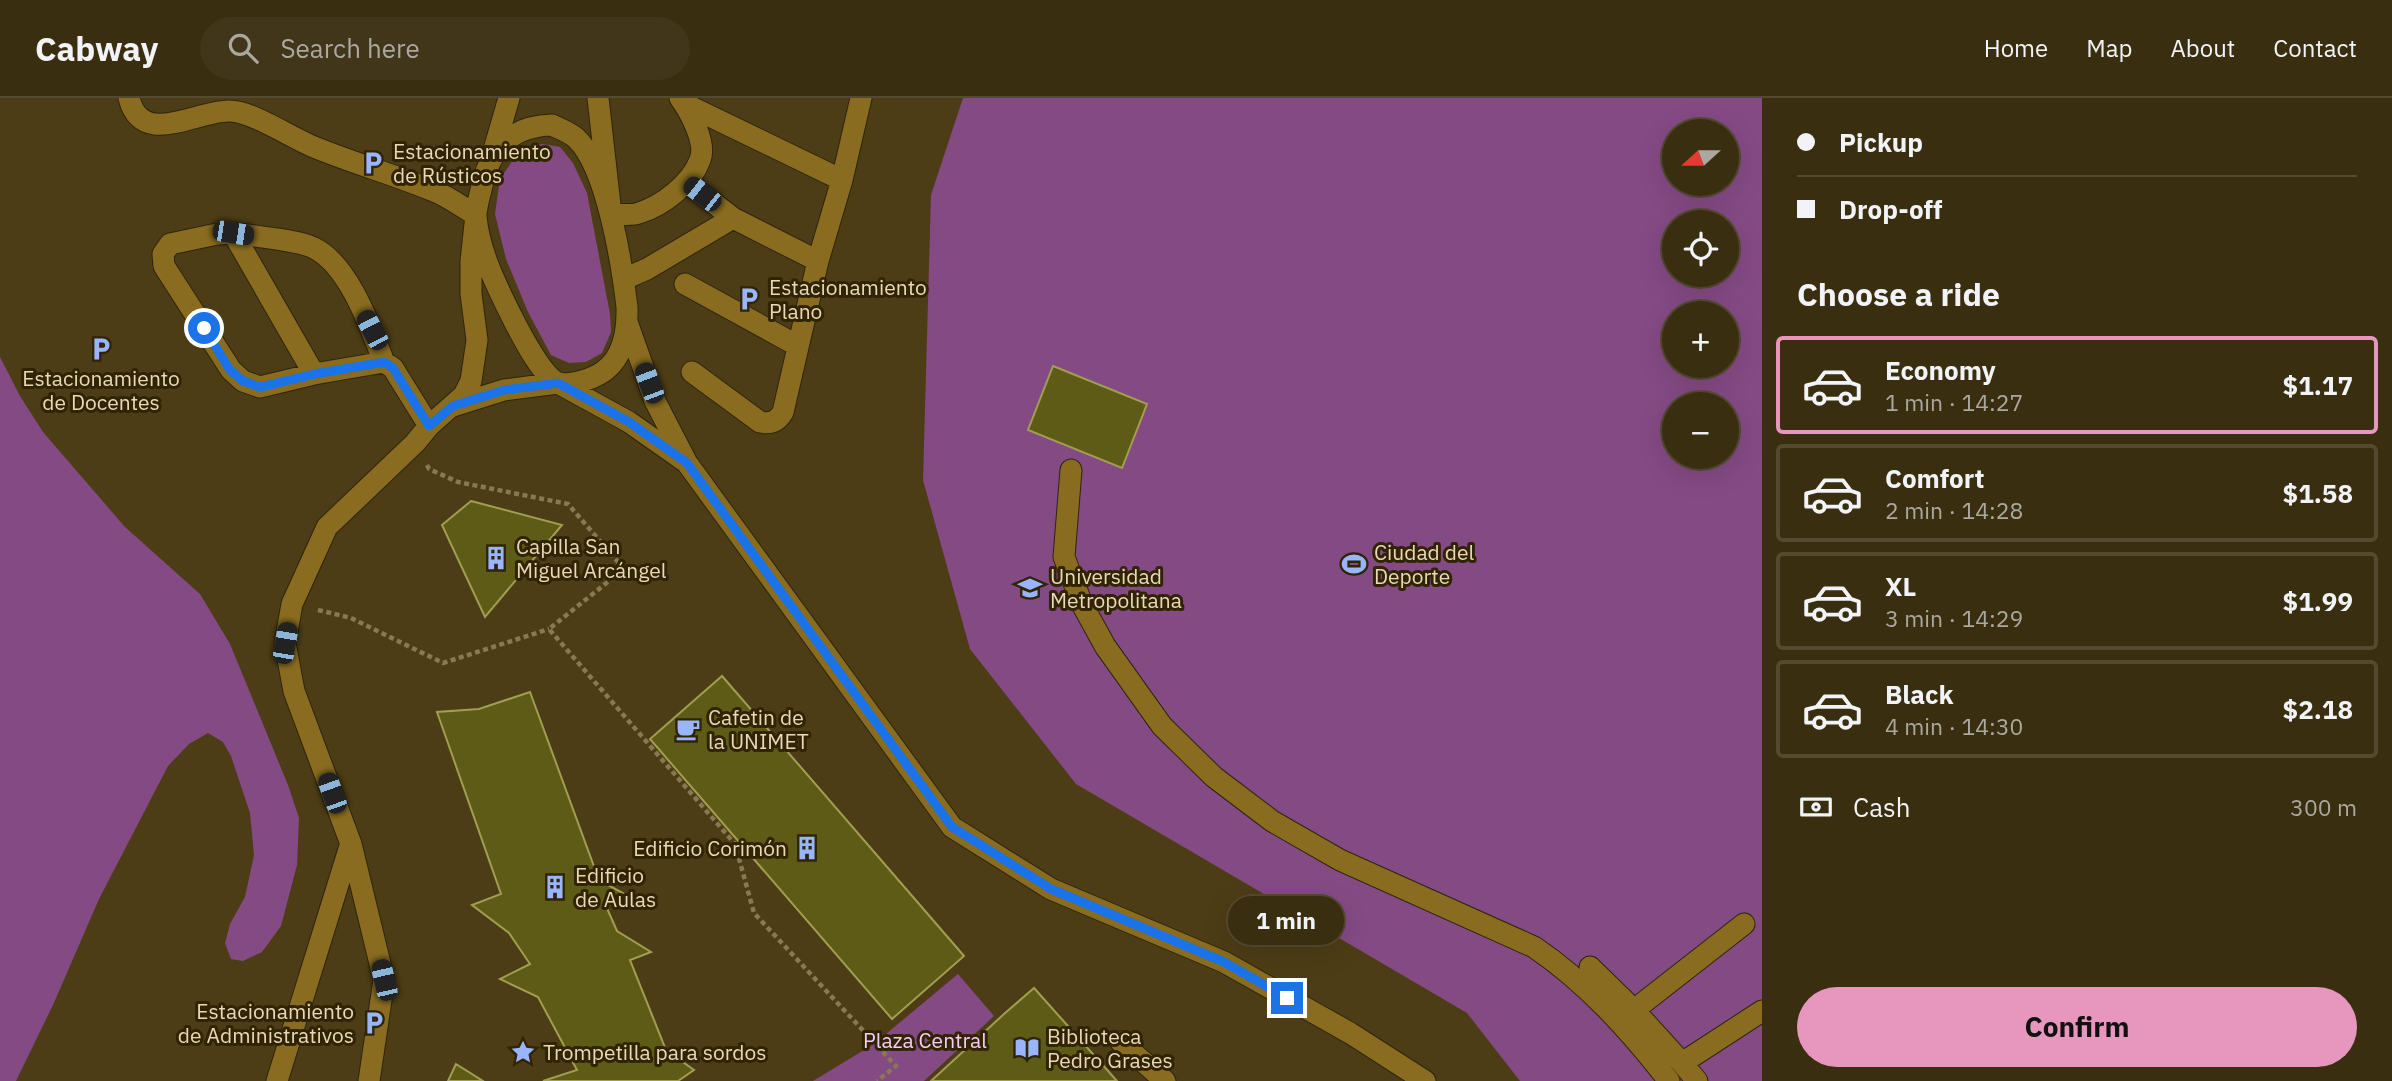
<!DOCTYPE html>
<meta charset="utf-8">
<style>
body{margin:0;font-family:"IBM Plex Sans",sans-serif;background:#413619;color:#f1f3f6;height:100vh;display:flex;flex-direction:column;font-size:26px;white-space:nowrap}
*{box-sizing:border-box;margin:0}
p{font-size:23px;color:#aba89f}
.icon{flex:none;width:38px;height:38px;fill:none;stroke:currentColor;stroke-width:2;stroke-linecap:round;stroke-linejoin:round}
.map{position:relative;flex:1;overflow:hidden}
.details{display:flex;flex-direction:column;background:#3a2e10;width:630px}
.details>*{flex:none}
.guide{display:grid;align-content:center;height:154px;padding:0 35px;background:#3a2e10}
.needle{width:46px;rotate:249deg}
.tools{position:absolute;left:1662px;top:21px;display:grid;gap:14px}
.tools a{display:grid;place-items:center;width:77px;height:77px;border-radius:50%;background:#3a2e10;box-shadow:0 7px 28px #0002,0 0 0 2px #544a30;font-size:35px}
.end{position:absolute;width:32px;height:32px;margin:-16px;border:9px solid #1a73e8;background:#fff;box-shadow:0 0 0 4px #fff}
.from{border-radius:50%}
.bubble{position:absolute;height:49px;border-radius:24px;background:#3a2e10;box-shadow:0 7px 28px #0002,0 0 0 2px #544a30;font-size:23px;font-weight:700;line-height:49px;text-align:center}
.car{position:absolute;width:21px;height:42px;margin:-21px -10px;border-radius:9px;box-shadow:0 0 5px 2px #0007;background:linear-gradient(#222 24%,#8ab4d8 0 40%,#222 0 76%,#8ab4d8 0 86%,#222 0)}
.guide b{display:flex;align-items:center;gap:24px;height:66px;font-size:26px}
.guide b+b{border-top:2px solid #544a30}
.guide i{width:18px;height:18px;background:#f1f3f6}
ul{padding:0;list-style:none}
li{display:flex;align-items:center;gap:21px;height:98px;margin:0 14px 10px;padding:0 21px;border:4px solid #544a30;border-radius:7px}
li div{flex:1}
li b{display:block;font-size:26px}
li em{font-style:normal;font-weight:700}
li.current{border-color:#e797bd}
li>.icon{width:63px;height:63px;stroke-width:1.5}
h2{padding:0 35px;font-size:32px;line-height:84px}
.pay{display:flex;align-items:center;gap:18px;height:77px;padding:0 35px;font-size:26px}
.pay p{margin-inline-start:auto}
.cta{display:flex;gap:14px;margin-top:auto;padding:14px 35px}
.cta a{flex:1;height:80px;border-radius:42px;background:#e797bd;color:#111;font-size:28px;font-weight:700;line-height:80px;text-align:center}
header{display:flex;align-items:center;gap:42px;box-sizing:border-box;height:98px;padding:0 35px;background:#3a2e10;border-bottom:2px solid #544a30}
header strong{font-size:33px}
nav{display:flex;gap:38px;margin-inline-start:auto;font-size:24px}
.search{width:490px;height:63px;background:#413619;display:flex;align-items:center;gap:18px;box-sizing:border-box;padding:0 24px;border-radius:38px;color:#aba89f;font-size:26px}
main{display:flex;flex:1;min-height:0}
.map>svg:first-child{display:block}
.green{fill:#844a84;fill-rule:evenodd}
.building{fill:#5e5b16;stroke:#a19e52;stroke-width:2}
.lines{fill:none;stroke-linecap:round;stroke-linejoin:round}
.minor-casing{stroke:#2e250e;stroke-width:23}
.path{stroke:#897953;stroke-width:4.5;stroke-dasharray:5 3.5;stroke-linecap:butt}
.minor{stroke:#896c1f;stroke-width:21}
.route{stroke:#1a73e8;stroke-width:9}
.labels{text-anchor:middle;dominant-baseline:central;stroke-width:6;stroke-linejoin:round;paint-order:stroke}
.poi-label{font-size:21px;fill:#e9d9b6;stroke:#302405;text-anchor:start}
.park-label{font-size:21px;fill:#f5cbf3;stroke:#302405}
</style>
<header>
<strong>Cabway</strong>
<div class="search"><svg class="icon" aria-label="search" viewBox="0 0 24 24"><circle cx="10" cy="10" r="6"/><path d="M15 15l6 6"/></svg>Search here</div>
<nav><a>Home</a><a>Map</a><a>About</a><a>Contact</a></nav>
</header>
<main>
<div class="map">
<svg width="1762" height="983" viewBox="0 0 1762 983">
<rect width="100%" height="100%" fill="#4d3d16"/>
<!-- green -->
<path class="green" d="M963 0H1762V983H1520L1467 915 1076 686 970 551 923 382 931 97ZM1675 33H1727V86H1675ZM1675 124H1727V177H1675ZM1675 215H1727V268H1675ZM1675 306H1727V359H1675Z
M543 46 560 49 573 65 587 95 610 216 611 234 602 255 586 264 569 265 551 257 528 214 506 161 495 116 500 81 513 62 527 49Z
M0 259 20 298 43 334 125 429 200 496 230 546 288 687 299 720 297 767 281 828 262 854 243 863 231 861 225 845 230 826 245 799 254 757 250 715 231 658 223 644 208 635 189 646 168 668 99 801 53 907 16 983H0Z
M958 876 994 918 924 983H813L874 946Z"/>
<!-- building -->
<path class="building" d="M1053 268 1147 306 1122 370 1028 332Z
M471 403 562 427 485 519 442 427Z
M722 578 964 858 892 921 650 641Z
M530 594 599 782 630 799 606 808 617 833 651 854 630 862 666 952 694 972 678 983H543L577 972 538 899 500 881 530 866 509 835 472 807 501 796 437 614 479 611Z
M1034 890 1117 983H931L1004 916Z
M456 966 483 983H448Z"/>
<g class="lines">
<!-- minor casing -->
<g class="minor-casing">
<path id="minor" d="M129 0C142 51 196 12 230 13 251 13 292 40 314 49 353 65 395 77 434 93 449 99 462 109 476 117L471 163V196L477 242 471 283 464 297 429 328 415 345 327 429 292 506 285 545 294 593 351 746 384 882 369 983
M598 0 611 116C620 116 631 118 639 115 662 108 691 86 700 62 707 45 690 14 680 0
M685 6 842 82
M552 27C560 31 569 34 576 40 607 69 622 167 627 209 628 243 619 274 582 283 574 285 564 288 556 284 540 274 523 240 514 223 498 191 479 154 476 118 476 110 479 100 481 92 489 52 510 28 552 27Z
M493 55 509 0
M686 84 733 120
M233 135C252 138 299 142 314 150 349 167 370 229 384 264
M624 181 647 171 733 120 818 163 842 82 861 0
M685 186 798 248
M627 224 655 303 687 365 952 729 1051 791 1224 864 1350 935 1425 983
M692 274 760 324C771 326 777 324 783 314L818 163
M314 276 260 289 243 283 231 272 164 168 163 156 170 146 217 136 233 135 314 276 384 264 393 270 429 328
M453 308 504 292 558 285 629 324 683 362
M1071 372 1064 459 1082 506 1105 548 1162 628 1214 679 1272 723 1340 762 1534 849C1587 885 1630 933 1669 983
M1590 869 1634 912
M1121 944 1165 983
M1682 965 1634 912 1744 826
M277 983 350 748
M1697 983 1682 965 1762 913"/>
</g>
<!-- path -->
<path class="path" d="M427 367 429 371 458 384 568 406 624 471 549 531 735 746 754 815 896 968 877 983
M318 512 351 520 443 565 549 531"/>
<!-- minor -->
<use href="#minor" class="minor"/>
</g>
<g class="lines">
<!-- route -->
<path class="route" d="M204 230 230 272 243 283 260 289 314 276 384 264 393 270 429 328 453 308 504 292 558 285 629 324 687 365 952 729 1051 791 1224 864 1287 900"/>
</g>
<!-- icons -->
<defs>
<g id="parking-bare" transform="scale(1.89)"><path d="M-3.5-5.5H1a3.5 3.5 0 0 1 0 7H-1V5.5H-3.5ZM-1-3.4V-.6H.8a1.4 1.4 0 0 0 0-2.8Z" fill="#98b5fd" stroke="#302405" stroke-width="2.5" paint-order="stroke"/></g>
<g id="building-bare" transform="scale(1.89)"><path d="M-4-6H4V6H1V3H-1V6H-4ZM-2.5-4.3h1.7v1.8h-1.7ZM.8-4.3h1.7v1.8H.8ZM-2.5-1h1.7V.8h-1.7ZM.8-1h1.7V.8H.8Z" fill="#98b5fd" stroke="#302405" stroke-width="2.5" paint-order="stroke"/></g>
<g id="stadium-bare" transform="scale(1.89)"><path d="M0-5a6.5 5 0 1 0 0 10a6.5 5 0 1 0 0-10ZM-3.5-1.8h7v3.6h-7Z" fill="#98b5fd" stroke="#302405" stroke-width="2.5" paint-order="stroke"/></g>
<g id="university-bare" transform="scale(1.89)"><path d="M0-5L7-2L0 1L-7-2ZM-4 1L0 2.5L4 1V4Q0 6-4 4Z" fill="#98b5fd" stroke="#302405" stroke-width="2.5" paint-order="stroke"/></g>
<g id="cafe-bare" transform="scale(1.89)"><path d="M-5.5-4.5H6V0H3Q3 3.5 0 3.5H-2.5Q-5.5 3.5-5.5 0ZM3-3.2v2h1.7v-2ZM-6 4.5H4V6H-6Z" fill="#98b5fd" stroke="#302405" stroke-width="2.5" paint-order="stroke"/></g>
<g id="library-bare" transform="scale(1.89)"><path d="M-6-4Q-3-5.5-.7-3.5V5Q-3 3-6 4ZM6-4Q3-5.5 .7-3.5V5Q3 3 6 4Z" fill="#98b5fd" stroke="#302405" stroke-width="2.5" paint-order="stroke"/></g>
<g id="sight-bare" transform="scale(1.89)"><path d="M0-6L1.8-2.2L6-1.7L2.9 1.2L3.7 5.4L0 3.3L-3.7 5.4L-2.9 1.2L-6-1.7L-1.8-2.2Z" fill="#98b5fd" stroke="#302405" stroke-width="2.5" paint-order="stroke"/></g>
</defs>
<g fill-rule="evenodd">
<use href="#parking-bare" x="373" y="65"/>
<use href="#parking-bare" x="749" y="201"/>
<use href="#parking-bare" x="101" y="251"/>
<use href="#building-bare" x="496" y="460"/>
<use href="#stadium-bare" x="1354" y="466"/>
<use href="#university-bare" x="1030" y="490"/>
<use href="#cafe-bare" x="688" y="631"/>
<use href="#building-bare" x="807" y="750"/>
<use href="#building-bare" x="555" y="789"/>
<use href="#parking-bare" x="374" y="925"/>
<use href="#library-bare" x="1027" y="950"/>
<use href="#sight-bare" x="523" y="954"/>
</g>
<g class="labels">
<!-- poi labels -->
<g class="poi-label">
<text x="393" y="53">Estacionamiento<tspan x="393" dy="24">de Rústicos</tspan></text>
<text x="769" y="189">Estacionamiento<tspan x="769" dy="24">Plano</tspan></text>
<text x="101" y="280" text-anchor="middle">Estacionamiento<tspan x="101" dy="24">de Docentes</tspan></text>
<text x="516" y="448">Capilla San<tspan x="516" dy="24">Miguel Arcángel</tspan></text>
<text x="1374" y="454">Ciudad del<tspan x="1374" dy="24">Deporte</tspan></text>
<text x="1050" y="478">Universidad<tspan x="1050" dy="24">Metropolitana</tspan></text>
<text x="708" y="619">Cafetin de<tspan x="708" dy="24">la UNIMET</tspan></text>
<text x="787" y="750" text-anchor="end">Edificio Corimón</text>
<text x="575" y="777">Edificio<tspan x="575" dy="24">de Aulas</tspan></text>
<text x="354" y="913" text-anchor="end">Estacionamiento<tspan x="354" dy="24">de Administrativos</tspan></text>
<text x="1047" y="938">Biblioteca<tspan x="1047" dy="24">Pedro Grases</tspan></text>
<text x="543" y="954">Trompetilla para sordos</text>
</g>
<!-- park labels -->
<g class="park-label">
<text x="925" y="942">Plaza Central</text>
</g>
</g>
</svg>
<div class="tools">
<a><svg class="needle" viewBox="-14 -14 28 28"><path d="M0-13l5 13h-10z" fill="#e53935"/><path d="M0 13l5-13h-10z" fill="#aba89f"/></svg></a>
<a><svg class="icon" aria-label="locate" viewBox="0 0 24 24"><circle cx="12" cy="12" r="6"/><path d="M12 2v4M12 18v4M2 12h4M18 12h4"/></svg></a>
<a>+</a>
<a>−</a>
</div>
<i class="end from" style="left:204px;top:230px"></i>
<i class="end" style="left:1287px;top:900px"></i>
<div class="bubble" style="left:1228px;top:798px;width:116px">1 min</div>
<i class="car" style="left:702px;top:96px;rotate:308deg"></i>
<i class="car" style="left:233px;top:135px;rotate:99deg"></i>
<i class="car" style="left:372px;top:232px;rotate:332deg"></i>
<i class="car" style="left:649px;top:285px;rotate:339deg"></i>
<i class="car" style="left:285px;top:545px;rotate:10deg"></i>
<i class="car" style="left:332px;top:695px;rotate:340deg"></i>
<i class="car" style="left:384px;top:882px;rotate:347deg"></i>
</div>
<section class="details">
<div class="guide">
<b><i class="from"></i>Pickup</b>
<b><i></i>Drop-off</b>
</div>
<h2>Choose a ride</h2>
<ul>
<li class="current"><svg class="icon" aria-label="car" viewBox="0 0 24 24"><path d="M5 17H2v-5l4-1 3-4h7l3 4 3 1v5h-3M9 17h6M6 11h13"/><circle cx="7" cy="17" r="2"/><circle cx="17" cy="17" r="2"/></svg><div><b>Economy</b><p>1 min · 14:27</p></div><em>$1.17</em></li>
<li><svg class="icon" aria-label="car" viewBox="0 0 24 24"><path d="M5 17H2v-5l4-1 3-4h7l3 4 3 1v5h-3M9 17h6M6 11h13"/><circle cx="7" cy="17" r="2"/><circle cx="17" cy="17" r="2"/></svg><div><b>Comfort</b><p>2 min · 14:28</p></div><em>$1.58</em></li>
<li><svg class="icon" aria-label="car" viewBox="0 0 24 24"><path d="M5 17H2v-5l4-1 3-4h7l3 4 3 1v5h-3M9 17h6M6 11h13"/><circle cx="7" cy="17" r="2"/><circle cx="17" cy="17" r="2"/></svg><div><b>XL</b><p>3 min · 14:29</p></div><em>$1.99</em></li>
<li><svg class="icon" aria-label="car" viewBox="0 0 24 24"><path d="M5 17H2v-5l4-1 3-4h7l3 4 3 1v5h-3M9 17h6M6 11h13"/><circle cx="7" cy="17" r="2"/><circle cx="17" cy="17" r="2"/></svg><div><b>Black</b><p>4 min · 14:30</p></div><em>$2.18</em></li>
</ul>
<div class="pay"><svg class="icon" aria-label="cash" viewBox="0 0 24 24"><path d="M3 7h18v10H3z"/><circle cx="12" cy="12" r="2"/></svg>Cash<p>300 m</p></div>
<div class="cta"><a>Confirm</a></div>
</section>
</main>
